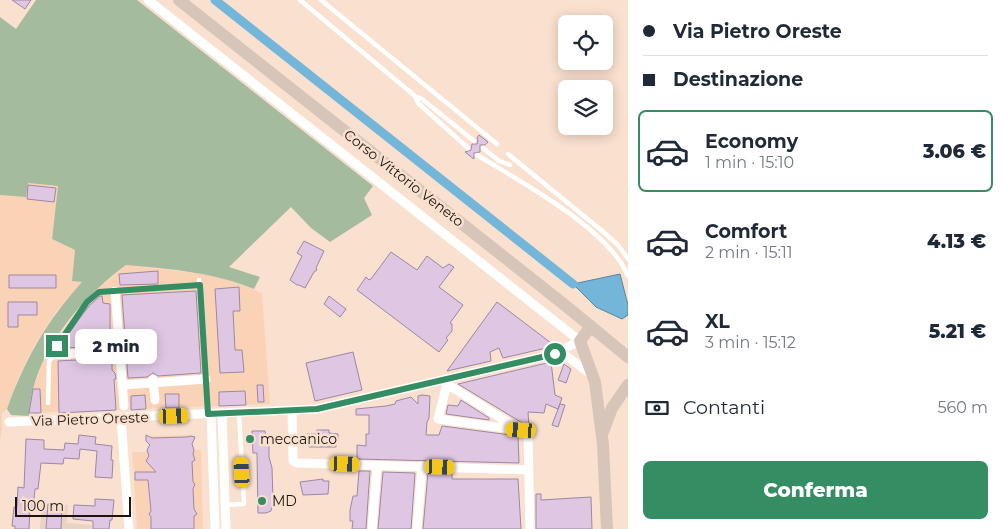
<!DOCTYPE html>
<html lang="it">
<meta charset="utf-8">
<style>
body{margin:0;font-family:Montserrat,sans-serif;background:#f6f6f7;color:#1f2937;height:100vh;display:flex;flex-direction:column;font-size:19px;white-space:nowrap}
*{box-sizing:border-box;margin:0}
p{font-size:16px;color:#747a83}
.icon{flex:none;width:28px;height:28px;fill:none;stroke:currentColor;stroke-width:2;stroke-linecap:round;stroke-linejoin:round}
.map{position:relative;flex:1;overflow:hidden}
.side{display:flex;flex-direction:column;background:#fff;width:375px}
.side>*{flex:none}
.guide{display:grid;align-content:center;height:110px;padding:0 15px;background:#fff}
.fabs{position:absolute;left:558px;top:15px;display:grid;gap:10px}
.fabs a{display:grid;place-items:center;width:55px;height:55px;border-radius:8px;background:#fff;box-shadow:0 2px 12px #0003;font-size:25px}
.scale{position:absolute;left:15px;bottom:12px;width:116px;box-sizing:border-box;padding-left:5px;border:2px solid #1f140c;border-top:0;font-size:14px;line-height:18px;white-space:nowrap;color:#1f140c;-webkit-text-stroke:4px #fae0ce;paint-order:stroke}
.end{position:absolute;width:22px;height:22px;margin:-11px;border:6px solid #358e63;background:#fff;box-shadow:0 0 0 2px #fff}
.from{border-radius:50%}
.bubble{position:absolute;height:35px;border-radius:8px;background:#fff;box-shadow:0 2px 12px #0003;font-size:16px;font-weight:800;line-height:35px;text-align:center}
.car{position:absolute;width:15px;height:30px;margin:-15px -8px;border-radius:6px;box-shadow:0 0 4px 1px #0007;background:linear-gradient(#f5c518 24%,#345 0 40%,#f5c518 0 76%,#345 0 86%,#f5c518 0)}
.guide b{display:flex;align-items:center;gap:18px;height:48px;font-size:19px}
.guide b+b{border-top:1px solid #e0e1e3}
.guide i{width:12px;height:12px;background:#1f2937}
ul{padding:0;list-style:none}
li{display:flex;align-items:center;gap:15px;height:82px;margin:0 10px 8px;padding:0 5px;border:2px solid transparent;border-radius:8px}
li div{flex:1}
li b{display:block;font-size:19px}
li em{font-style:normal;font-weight:800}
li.current{border-color:#358e63}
li>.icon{width:45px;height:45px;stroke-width:1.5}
.pay{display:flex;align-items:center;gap:12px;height:55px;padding:0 15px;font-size:19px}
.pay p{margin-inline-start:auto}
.action{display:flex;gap:10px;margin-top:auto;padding:10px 15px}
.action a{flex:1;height:58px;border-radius:8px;background:#358e63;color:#fff;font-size:20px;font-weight:800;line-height:58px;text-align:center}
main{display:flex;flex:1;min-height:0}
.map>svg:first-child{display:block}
.built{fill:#fad3b7}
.education{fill:#e7d4c4}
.green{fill:#a4bc9d}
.water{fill:#74b5da;stroke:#5a859c}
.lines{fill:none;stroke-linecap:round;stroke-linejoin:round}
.canal{stroke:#74b5da;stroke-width:9}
.building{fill:#dfc7e4;stroke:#9d87a2}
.lane{stroke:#fff;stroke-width:4.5}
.street{stroke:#fff;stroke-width:9}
.secondary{stroke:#d7c5ba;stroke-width:12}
.route{stroke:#358e63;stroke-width:6}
.poi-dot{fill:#358e63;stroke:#fae0ce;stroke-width:2}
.labels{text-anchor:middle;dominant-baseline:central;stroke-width:5;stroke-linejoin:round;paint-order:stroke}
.street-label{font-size:14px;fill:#1f140c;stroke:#fae0ce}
.poi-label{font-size:14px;fill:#1f140c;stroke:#fae0ce;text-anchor:start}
</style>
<main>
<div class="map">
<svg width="628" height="529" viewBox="0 0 628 529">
<rect width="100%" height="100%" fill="#fae0ce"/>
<!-- built -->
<path class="built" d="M27 183 58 186 52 239 75 250 72 280 83 282 56 312 34 346 19 376 7 409 2 413V430L0 440V195L26 197Z
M126 265 206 274 230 279 262 293 270 404 29 413 33 389 42 364 61 332 91 295Z
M191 435 193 437 191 447 194 450H201L203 529H137L132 452H146L149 448V443L146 441 148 436Z"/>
<!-- education -->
<path class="education" d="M42 503 68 505 67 523 92 525 91 529H40Z"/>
<!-- green -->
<path class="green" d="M36 0H137L373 186 364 198 372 215 330 242 311 228 291 207 229 267 260 277 254 289C213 272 170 269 126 265 79 300 32 355 29 416L11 415 7 409C25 359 46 322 82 282L72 281 75 250 52 239 58 186 28 183 26 197 0 195V17L16 29Z"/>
<!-- water -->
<path class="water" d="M620 274 628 305V315L622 319 596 307 573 284Z"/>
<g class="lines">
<!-- canal -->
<path class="canal" d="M215 0 573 284"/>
</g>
<!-- building -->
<path class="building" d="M12 0H31L25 9Z
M479 135 488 142 485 145H480V152L474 153V159L465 152 471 150 472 144H477L478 141 477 138Z
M28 185 56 188 54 202 27 199Z
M304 241 324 251 316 268 317 270 314 272 305 288 299 285H297L290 280 302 256 297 253Z
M391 252 417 270 427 256 443 268 449 264 454 267 439 287 463 305 450 323 452 324V331L446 338 448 340 439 352 357 290 366 277 369 280 371 279Z
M158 271V284L120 285 119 274Z
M9 275H56V288H9Z
M239 287 240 311H233L235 350H242L244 372 220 373 215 289Z
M196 291 201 373 158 376 153 373 147 377 128 378 122 295Z
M100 296H102L103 303 110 304V330L112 332V338L110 341H105V346L63 348V344L67 336 82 315 90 305Z
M329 296 346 309 340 317 324 304Z
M8 302H37V315H18V327H8Z
M497 302 555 346 503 358 499 348 490 352 491 361 447 371Z
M353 352 362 390 315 401 306 363Z
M112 358V370L115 373 116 379H114L116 410 59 413 58 361Z
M551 362 555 395 562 398 558 409 546 404 544 413 528 412 529 427 458 384Z
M564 364 571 369 566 383 558 380Z
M257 385H263L264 402H258Z
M33 389H40L41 413H29Z
M245 391 246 405 219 406V392Z
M165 394H179V408H166Z
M145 395 146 409 131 410V396Z
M422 395 430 396 429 418 427 422 426 435H439L442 426 518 436 519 463 357 459V445L366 446V434H369V415H356V409L386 406 395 404 396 401 411 397 418 404V396Z
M461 400 489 418V420L446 414 448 405 458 406Z
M560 404 565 405 558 427 552 425Z
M317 430H329V433L338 434V442H336V447H309V442H307V434H317Z
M252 431H265L267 441 269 444V457L272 468 273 499 271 511 266 513H258L257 453H253Z
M79 435 96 437 95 444 112 446 111 460H113L112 478 95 477 97 451 80 449 79 459 64 458 63 464 41 463 38 489H35L33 508H30L29 529H15V526H12L14 507H17L18 487 24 488 26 439 44 440V449L64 450 65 443 78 444Z
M146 435 152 438 187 437 191 436 195 437 192 444 194 450 193 454 195 460 192 462 193 482 195 484 193 489 194 509 197 514 194 516V529H151V517L149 514 151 511 148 480H135V472H156L146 461 149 456 147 450 150 445 146 441Z
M359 471H370L366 529H352L353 521H350V510L353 496H357Z
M383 472 415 473 411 529H378Z
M428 473 452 474V479H518L521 529H423Z
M323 479V481H329L328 494 303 495 300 482Z
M536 494H541V500L591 497 592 529H536Z
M95 499 114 500 112 520H110L109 529H93V521L73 519 74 505 95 506Z
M48 504 62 505 61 529H46Z"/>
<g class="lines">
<!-- lane -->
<path class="lane" d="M300 0 415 96 422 99 474 141
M321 0 497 144
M415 96 418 103 468 148
M483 148 499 161 510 165
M508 154 601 230 618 245 628 259
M477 155C521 182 609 229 628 276
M199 280 208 413
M48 403 49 362 62 337 79 313 87 302 99 292 200 285
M225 505 244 504 239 413"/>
<!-- street -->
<path class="street" d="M148 0 580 341
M115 291 124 406
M555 353 580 341
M52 355 119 351
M153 379 155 400
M445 379 447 384 528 435 530 529
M447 384 438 419 519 430
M122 385 206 379
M292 411 293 457V461L297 463 529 470
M222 413 226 529
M211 414 215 529
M121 418 129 529
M9 422 317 409 555 354 565 355 592 375
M372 529 377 466
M417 529 422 466"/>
<!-- secondary -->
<path class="secondary" d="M179 0 566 306 628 357
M591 326 580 341 595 382 603 445 607 529
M603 432 612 408 628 385"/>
</g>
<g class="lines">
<!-- route -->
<path class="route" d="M57 346 87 302 99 292 200 285 208 414 317 409 555 354"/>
</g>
<!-- markers -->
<g class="poi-dot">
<circle cx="250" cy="439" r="5"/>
<circle cx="262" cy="501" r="5"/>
</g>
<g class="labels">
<!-- street labels -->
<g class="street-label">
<text transform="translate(404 178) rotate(38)">Corso Vittorio Veneto</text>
<text transform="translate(90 419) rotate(-2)">Via Pietro Oreste</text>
</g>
<!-- poi labels -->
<g class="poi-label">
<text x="260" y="439">meccanico</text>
<text x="272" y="501">MD</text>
</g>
</g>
</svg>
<div class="fabs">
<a><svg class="icon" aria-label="locate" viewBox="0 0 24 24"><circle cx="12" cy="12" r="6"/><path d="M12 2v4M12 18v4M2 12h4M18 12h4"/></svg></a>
<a><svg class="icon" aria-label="layers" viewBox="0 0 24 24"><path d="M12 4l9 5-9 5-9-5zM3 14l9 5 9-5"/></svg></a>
</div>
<div class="scale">100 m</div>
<i class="end from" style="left:555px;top:354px"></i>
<i class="end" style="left:57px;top:346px"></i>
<div class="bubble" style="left:75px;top:329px;width:82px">2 min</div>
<i class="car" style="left:174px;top:416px;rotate:88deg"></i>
<i class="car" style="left:521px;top:430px;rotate:274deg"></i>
<i class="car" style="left:345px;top:464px;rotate:92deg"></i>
<i class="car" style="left:440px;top:467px;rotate:92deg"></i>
<i class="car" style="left:242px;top:472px;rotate:357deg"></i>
</div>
<section class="side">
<div class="guide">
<b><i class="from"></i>Via Pietro Oreste</b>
<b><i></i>Destinazione</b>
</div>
<ul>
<li class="current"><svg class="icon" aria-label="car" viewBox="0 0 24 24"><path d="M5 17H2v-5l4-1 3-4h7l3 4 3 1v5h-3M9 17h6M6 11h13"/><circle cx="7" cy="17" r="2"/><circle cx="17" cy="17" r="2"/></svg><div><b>Economy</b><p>1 min · 15:10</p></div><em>3.06 €</em></li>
<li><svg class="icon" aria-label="car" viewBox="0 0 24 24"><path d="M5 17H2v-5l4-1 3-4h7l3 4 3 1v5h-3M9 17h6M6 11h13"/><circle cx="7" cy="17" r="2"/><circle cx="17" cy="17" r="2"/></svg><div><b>Comfort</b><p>2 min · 15:11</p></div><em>4.13 €</em></li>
<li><svg class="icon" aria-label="car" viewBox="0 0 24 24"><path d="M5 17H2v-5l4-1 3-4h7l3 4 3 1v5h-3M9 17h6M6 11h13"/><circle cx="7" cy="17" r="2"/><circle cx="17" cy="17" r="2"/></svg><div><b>XL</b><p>3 min · 15:12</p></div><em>5.21 €</em></li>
</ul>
<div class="pay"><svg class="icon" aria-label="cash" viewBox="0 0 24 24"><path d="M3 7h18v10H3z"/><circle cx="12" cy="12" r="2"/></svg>Contanti<p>560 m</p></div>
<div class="action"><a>Conferma</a></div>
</section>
</main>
